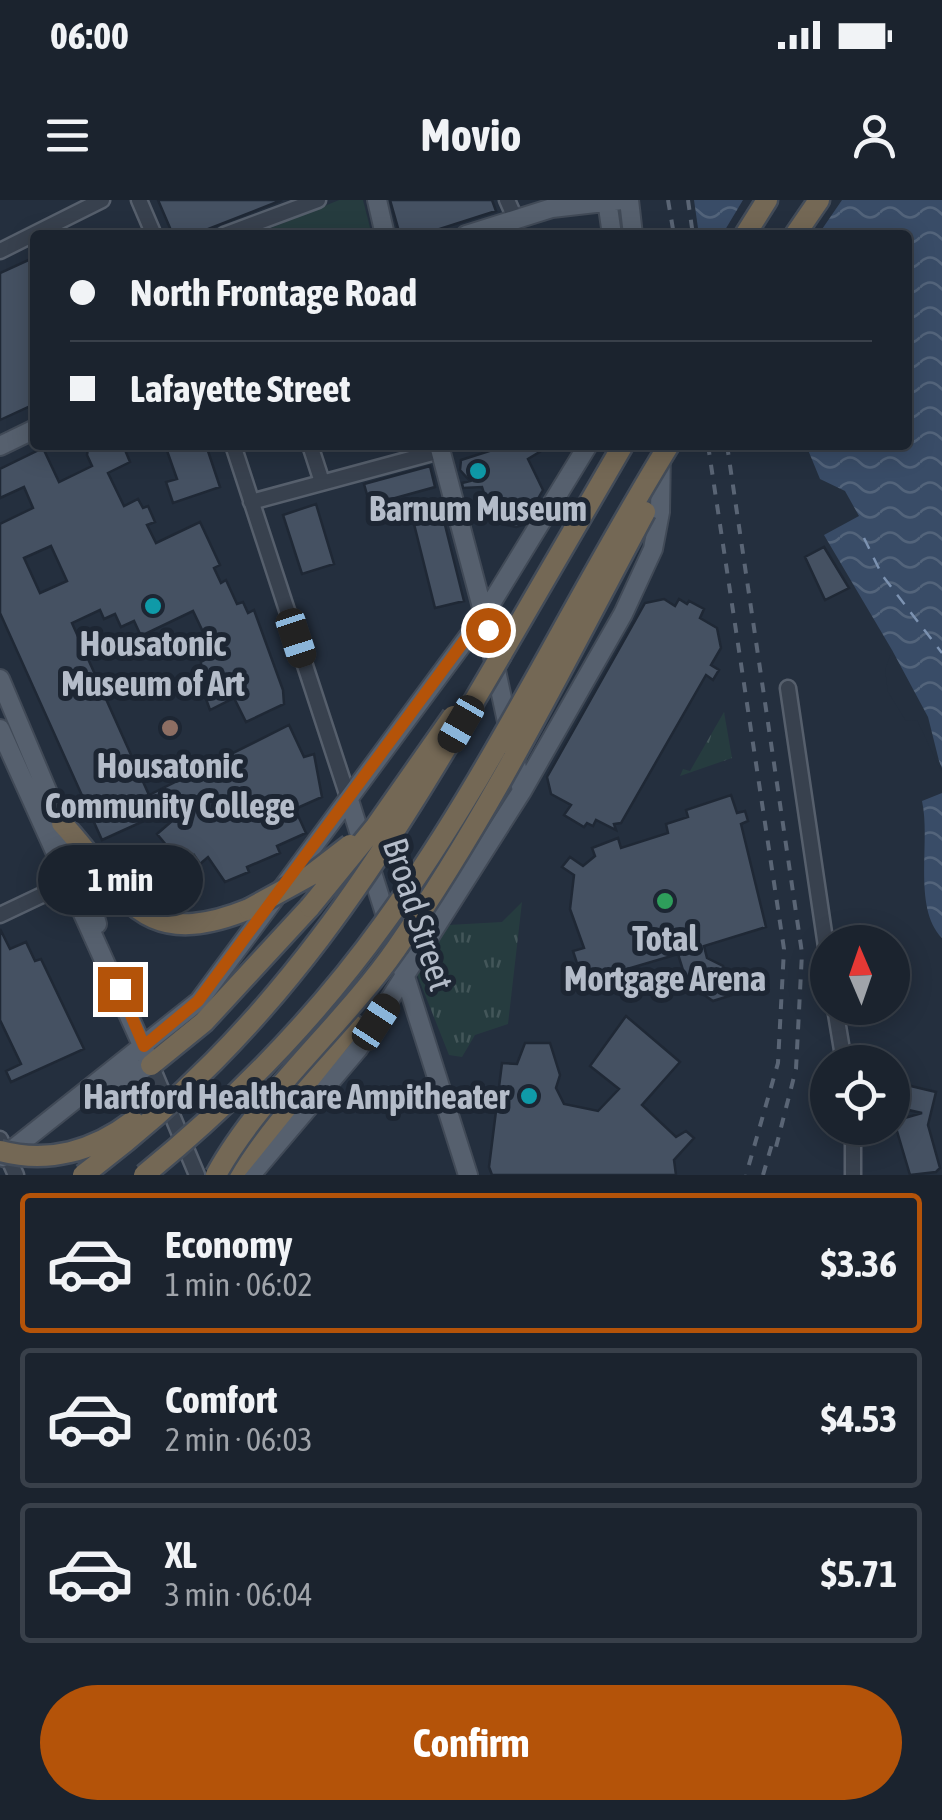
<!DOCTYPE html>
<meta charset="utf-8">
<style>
body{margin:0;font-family:"Asap Condensed",sans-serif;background:#242b36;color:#f1f3f6;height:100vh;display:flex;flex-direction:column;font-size:38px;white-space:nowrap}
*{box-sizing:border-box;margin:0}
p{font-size:32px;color:#a0a4aa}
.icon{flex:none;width:55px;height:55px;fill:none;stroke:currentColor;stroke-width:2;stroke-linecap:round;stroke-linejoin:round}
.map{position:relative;height:975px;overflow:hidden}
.details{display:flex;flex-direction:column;background:#1b232e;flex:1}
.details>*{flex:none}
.banner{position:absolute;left:30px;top:30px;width:882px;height:220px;border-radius:10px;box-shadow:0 5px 25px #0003,0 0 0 2px #39404a;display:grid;align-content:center;height:220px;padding:0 40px;background:#1b232e}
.needle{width:65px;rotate:358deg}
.controls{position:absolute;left:810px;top:725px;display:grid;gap:20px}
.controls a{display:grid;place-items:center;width:100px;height:100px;border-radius:50%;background:#1b232e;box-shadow:0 5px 25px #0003,0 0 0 2px #39404a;font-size:50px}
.end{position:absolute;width:45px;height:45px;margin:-22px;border:12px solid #b45309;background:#fff;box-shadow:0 0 0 5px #fff}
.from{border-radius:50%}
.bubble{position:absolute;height:70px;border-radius:35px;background:#1b232e;box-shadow:0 5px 25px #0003,0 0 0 2px #39404a;font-size:32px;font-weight:700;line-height:70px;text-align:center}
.car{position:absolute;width:30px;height:60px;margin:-30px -15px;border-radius:12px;box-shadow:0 0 8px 2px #0007;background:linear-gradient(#222 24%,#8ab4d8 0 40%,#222 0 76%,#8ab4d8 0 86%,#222 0)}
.banner b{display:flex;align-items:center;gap:35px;height:95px;font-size:38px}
.banner b+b{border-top:2px solid #39404a}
.banner i{width:25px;height:25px;background:#f1f3f6}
ul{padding:18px 0 0;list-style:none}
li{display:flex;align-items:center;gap:30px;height:140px;margin:0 20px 15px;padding:0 20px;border:5px solid #39404a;border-radius:10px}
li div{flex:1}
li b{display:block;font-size:38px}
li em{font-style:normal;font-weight:700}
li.selected{border-color:#b45309}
li>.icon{width:90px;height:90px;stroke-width:1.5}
.cta{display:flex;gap:20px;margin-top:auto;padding:20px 40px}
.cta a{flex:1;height:115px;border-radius:60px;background:#b45309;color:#fff;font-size:40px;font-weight:700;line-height:115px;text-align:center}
.status{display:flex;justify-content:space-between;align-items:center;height:70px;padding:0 50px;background:#1b232e;direction:ltr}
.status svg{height:28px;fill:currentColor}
header{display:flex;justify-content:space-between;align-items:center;height:130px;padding:0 40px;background:#1b232e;font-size:45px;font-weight:700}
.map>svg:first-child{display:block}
.grass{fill:url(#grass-tufts)}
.green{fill:#263c3f}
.water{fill:url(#water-waves)}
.pier{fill:#242f3e}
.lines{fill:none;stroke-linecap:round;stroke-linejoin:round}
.ferry{stroke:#7c92b1;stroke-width:2.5;stroke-dasharray:12 10;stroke-linecap:butt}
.building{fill:#455162;stroke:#1f2835;stroke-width:2.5;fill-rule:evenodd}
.minor-casing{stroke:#565f6c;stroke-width:19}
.major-casing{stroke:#414a57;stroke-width:22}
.highway-casing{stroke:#434c59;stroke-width:25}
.minor{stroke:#38414e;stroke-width:14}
.major{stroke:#56606e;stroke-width:18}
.highway{stroke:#746855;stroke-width:20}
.rail{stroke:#5a6575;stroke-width:4;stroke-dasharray:10 10;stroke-linecap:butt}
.highway-bridge-casing{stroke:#434c59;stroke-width:25;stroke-linecap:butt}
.highway-bridge{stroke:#746855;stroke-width:20}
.route{stroke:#b45309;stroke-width:12}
.culture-dot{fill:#0f9aa8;stroke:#1d2633;stroke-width:4}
.education-dot{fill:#8d6e63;stroke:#1d2633;stroke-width:4}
.leisure-dot{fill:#2e9e5b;stroke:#1d2633;stroke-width:4}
.labels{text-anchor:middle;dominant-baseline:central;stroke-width:10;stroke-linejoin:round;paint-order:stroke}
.poi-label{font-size:35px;font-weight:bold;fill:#b4bcc9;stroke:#1d2633}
.street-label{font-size:35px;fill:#b4bcc9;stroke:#1d2633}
</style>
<div class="status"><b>06:00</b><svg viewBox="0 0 49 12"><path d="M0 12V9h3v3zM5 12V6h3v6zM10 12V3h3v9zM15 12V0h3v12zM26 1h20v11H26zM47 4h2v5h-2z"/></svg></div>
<header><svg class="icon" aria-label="menu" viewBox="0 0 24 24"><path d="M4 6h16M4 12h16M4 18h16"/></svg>Movio<svg class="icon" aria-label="person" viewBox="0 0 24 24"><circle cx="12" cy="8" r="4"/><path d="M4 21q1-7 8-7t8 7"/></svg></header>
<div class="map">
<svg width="942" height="975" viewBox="0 0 942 975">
<defs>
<pattern id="grass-tufts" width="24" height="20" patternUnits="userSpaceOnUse" patternTransform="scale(2.5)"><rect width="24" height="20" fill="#263c3f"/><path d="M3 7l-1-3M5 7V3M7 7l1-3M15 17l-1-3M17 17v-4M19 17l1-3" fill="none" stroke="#435659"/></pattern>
<pattern id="water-waves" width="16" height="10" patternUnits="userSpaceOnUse" patternTransform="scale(2.5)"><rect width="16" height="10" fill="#394c67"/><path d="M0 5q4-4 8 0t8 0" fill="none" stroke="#53647b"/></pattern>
</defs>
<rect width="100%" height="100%" fill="#242f3e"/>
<!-- grass -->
<path class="grass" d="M724 512 732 558 680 576 683 569 690 571Z
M522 702 508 824 475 835 462 857 449 855 416 772 448 725 502 722Z"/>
<!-- green -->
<path class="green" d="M339 0H363L372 35H254Z"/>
<!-- water -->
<path class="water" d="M694 0H942V568L919 519 911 520 890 471 892 450 824 335 859 316 845 291 820 279 806 245H908V35H699Z
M942 593V738C912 708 931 641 922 601Z"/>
<!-- pier -->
<path class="pier" d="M743 0H842L818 35H722Z
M892 450 928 517 942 573 917 520 906 521 888 492 885 470Z"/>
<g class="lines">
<!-- ferry -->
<path class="ferry" d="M864 338 882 375 942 453"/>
</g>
<!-- building -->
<path class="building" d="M158 0H282L193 35H173Z
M390 0H492L496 11 421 35H400Z
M35 57V204L0 220V73Z
M94 245H123L130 262 108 273 124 306 138 299 143 308 148 306 155 322 147 325 156 343 200 322 220 365 214 368 221 383 226 380 237 404 243 402 248 413 254 410 283 490 284 504 246 522 234 498 210 510 201 485V462L214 455 193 411 141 436 134 421 121 427 115 414 104 419 100 410 72 423 149 595 289 525 304 557 314 554 322 597 295 609 306 633 277 646 280 653 247 667 249 672 225 682 208 657 200 664 194 655 182 664 157 634 203 594 102 640 0 413V324L33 308 24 287 0 298V269L43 248 59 282 92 266 87 255 88 248ZM51 346 67 381 40 393 24 358Z
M165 245H206L220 287 173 303 166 282 177 279Z
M495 245H551L528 259 543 290 523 325 516 327 493 322 482 287 463 288 462 283 470 281 460 270 461 260 496 249Z
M430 266 435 287 370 305 364 284Z
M316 304 334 364 302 374 283 315Z
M443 317 464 401 435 408 414 324Z
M824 347 849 388 825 400 805 357Z
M664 399 675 406 679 399 687 404 689 401 704 409 700 418 717 428 721 448 711 465 719 470 713 480 706 475 621 623 614 624 616 630 596 620 593 626 587 623 584 627 564 615 571 605 551 594 547 577 645 403Z
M731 595 737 613 745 611 748 621 741 624 766 727 704 746 707 758 723 766 732 795 713 801 687 783 678 754 583 782 573 751 584 748 570 709 574 675 562 667 570 657 583 666 595 656 592 648 618 638 621 648 668 633 666 624 688 617 686 610Z
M0 729 10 749 26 742 35 761 41 759 84 849 11 882 6 871 21 864 0 820Z
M626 816 680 862 642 905 676 937 686 931 694 938 674 960 676 975H492L489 967 502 863 517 864 525 843H550L560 875 556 888 564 904 598 911 619 889 590 866Z
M898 883 936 892 928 925 940 968 936 972 910 975 894 921 922 913 895 907Z"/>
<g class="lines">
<!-- minor casing -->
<g class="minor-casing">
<path id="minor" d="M139 0 154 35
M507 0 515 18
M224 35 318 0
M0 51 102 0
M233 245 349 600
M310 245 322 282
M251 302 440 251
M788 488 828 760
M0 715 78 678
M835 808 844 862
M151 865 197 975
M853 928V975
M0 939 16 975"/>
</g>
<!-- major casing -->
<g class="major-casing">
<path id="major" d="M377 0 385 35
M607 0 612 35
M629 0 633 35
M466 35 552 8 622 0
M439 245 484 415 522 591
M0 246 35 229
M0 479 83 676 97 724
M0 529 151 865 101 888
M349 600 468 975
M3 957 199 801 484 415 588 245
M251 975 358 849 522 591 623 414 653 349 660 312 661 250"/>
</g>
<!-- highway casing -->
<g class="highway-casing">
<path id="highway" d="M745 35 767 0
M795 35 819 0
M501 455 623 245
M62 623C125 691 138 754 249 709
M151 865 204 822 310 707
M232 975 353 825"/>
</g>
<!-- minor -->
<use href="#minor" class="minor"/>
<!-- major -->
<use href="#major" class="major"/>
<!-- highway -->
<use href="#highway" class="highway"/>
<!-- rail -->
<path class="rail" d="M668 0 674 35
M688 0 693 35
M708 245 784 749 778 863 746 975
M727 245 802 753 796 869 775 951
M763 975 774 937"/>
<!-- highway-bridge casing -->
<g class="highway-bridge-casing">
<path id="highway-bridge" d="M310 707 376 626 453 516
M249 709 311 675 350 645
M0 951C48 964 94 951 133 921
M83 975C278 830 381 661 501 455
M144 975C235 901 316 818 385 722 493 573 572 402 669 245
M216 975C258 897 344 824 396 749 492 611 566 459 645 312"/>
</g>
<!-- highway-bridge -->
<use href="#highway-bridge" class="highway-bridge"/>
</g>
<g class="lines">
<!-- route -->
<path class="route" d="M120 789 144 846 198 801 484 414 488 430"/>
</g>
<!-- markers -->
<g class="culture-dot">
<circle cx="478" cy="271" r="10"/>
<circle cx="153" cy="406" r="10"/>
<circle cx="529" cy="896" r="10"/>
</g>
<circle class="education-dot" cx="170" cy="528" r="10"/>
<circle class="leisure-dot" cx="665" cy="701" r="10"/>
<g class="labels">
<!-- poi labels -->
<g class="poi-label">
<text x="478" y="308">Barnum Museum</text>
<text x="153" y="443">Housatonic<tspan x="153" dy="40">Museum of Art</tspan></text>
<text x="170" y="565">Housatonic<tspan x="170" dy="40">Community College</tspan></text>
<text x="665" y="738">Total<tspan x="665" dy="40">Mortgage Arena</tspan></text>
<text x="509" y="896" text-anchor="end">Hartford Healthcare Ampitheater</text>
</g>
<!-- street labels -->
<g class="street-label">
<text transform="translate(419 714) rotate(72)">Broad Street</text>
</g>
</g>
</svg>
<div class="controls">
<a><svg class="needle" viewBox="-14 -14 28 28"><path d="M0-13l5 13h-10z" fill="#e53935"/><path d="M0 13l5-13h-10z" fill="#a0a4aa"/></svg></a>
<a><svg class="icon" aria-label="locate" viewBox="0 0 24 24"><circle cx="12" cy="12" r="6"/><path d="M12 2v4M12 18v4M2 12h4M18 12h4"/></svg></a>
</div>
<i class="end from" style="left:488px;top:430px"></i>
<i class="end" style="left:120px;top:789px"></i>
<div class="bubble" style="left:38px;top:645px;width:165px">1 min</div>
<i class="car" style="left:296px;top:438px;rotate:162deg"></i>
<i class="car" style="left:461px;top:524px;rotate:210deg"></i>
<i class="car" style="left:376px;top:822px;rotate:33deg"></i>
<div class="banner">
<b><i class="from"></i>North Frontage Road</b>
<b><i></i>Lafayette Street</b>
</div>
</div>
<section class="details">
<ul>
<li class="selected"><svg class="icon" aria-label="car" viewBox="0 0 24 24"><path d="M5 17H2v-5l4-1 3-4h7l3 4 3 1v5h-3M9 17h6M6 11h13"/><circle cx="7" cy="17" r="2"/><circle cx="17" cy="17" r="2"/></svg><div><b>Economy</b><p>1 min · 06:02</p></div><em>$3.36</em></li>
<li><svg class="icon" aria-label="car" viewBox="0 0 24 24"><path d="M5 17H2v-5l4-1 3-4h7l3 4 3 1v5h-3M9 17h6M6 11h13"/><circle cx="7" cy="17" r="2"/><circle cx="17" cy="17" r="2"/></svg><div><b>Comfort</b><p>2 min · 06:03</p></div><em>$4.53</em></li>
<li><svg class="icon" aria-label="car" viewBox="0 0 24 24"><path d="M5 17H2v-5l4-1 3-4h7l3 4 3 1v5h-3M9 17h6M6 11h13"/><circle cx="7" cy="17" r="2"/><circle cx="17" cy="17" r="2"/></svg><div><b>XL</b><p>3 min · 06:04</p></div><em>$5.71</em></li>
</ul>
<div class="cta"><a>Confirm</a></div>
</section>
